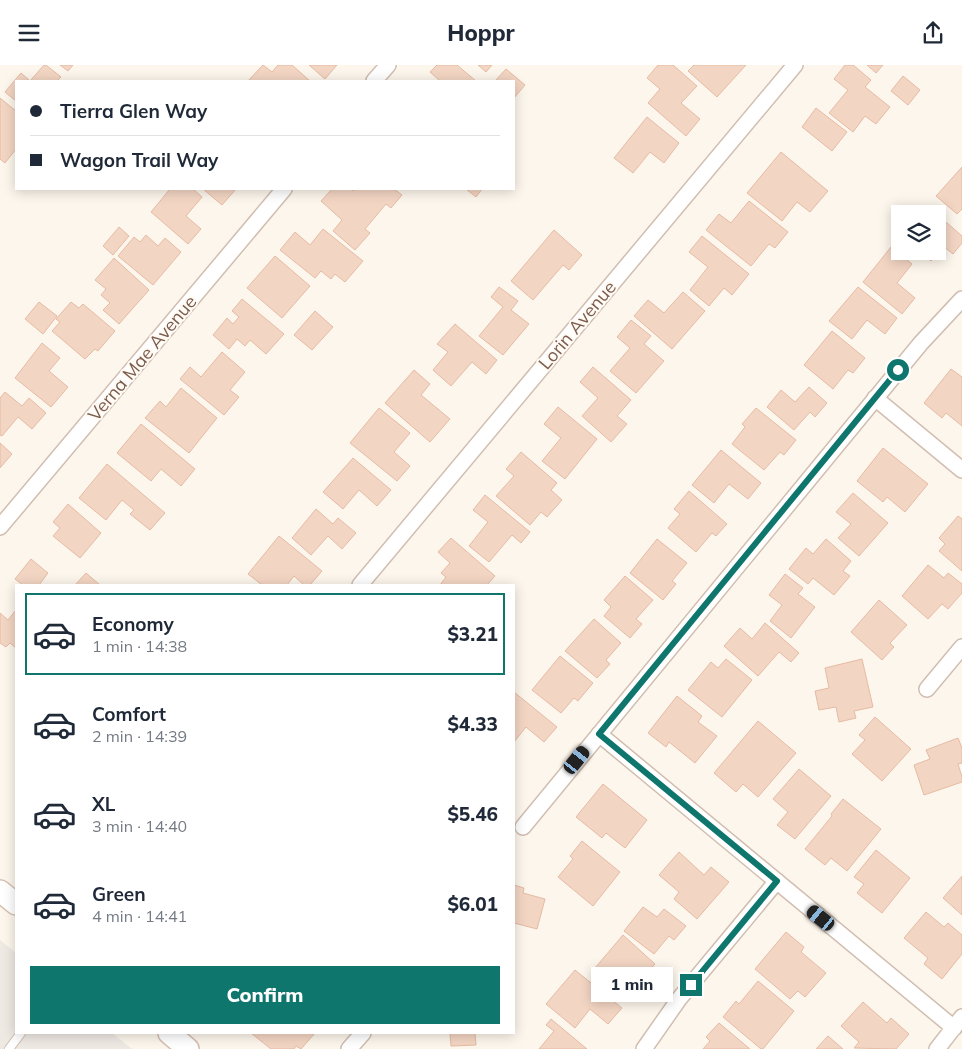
<!DOCTYPE html>
<meta charset="utf-8">
<style>
body{margin:0;font-family:Mulish,sans-serif;background:#f2f2f3;color:#1f2937;height:100vh;display:flex;flex-direction:column;font-size:19px;white-space:nowrap}
*{box-sizing:border-box;margin:0}
p{font-size:16px;color:#747a83}
.icon{flex:none;width:28px;height:28px;fill:none;stroke:currentColor;stroke-width:2;stroke-linecap:round;stroke-linejoin:round}
.map{position:relative;flex:1;overflow:hidden}
.panel{position:absolute;left:15px;top:519px;width:500px;height:450px;display:flex;flex-direction:column;background:#fff;border-radius:0px;box-shadow:0 2px 12px #0003}
.panel>*{flex:none}
.guide{position:absolute;left:15px;top:15px;width:500px;height:110px;border-radius:0px;box-shadow:0 2px 12px #0003;display:grid;align-content:center;height:110px;padding:0 15px;background:#fff}
.buttons{position:absolute;left:891px;top:140px;display:grid;gap:10px}
.buttons a{display:grid;place-items:center;width:55px;height:55px;border-radius:0px;background:#fff;box-shadow:0 2px 12px #0003;font-size:25px}
.end{position:absolute;width:22px;height:22px;margin:-11px;border:6px solid #0f766e;background:#fff;box-shadow:0 0 0 2px #fff}
.from{border-radius:50%}
.bubble{position:absolute;height:35px;border-radius:0px;background:#fff;box-shadow:0 2px 12px #0003;font-size:16px;font-weight:800;line-height:35px;text-align:center}
.car{position:absolute;width:15px;height:30px;margin:-15px -8px;border-radius:6px;box-shadow:0 0 4px 1px #0007;background:linear-gradient(#222 24%,#8ab4d8 0 40%,#222 0 76%,#8ab4d8 0 86%,#222 0)}
.guide b{display:flex;align-items:center;gap:18px;height:48px;font-size:19px}
.guide b+b{border-top:1px solid #e0e1e3}
.guide i{width:12px;height:12px;background:#1f2937}
ul{padding:9px 0 0;list-style:none}
li{display:flex;align-items:center;gap:15px;height:82px;margin:0 10px 8px;padding:0 5px;border:2px solid transparent;border-radius:0px}
li div{flex:1}
li b{display:block;font-size:19px}
li em{font-style:normal;font-weight:800}
li.active{border-color:#0f766e}
li>.icon{width:45px;height:45px;stroke-width:1.5}
.primary-button{display:flex;gap:10px;margin-top:auto;padding:10px 15px}
.primary-button a{flex:1;height:58px;border-radius:0px;background:#0f766e;color:#fff;font-size:20px;font-weight:800;line-height:58px;text-align:center}
header{display:flex;justify-content:space-between;align-items:center;height:65px;padding:0 15px;background:#fff;font-size:22px;font-weight:800}
.map>svg:first-child{display:block}
.industrial{fill:#efe9e4}
.building{fill:#f3d5c3;stroke:#e6bba3}
.lines{fill:none;stroke-linecap:round;stroke-linejoin:round}
.lane-casing{stroke:#d1beb0;stroke-width:10}
.street-casing{stroke:#d1beb0;stroke-width:18}
.secondary-casing{stroke:#d6c0b0;stroke-width:24}
.lane{stroke:#fff;stroke-width:8}
.street{stroke:#fff;stroke-width:15}
.secondary{stroke:#fff;stroke-width:21}
.route{stroke:#0f766e;stroke-width:6}
.labels{text-anchor:middle;dominant-baseline:central;stroke-width:4;stroke-linejoin:round;paint-order:stroke}
.street-label{font-size:18px;fill:#7a5c4d;stroke:#fffaf3}
</style>
<header><svg class="icon" aria-label="menu" viewBox="0 0 24 24"><path d="M4 6h16M4 12h16M4 18h16"/></svg>Hoppr<svg class="icon" aria-label="share" viewBox="0 0 24 24"><path d="M12 15V3M7 8l5-5 5 5M5 13v7h14v-7"/></svg></header>
<div class="map">
<svg width="962" height="984" viewBox="0 0 962 984">
<rect width="100%" height="100%" fill="#fdf6ec"/>
<!-- industrial -->
<path class="industrial" d="M0 875 16 888V968H112L132 984H0Z"/>
<!-- building -->
<path class="building" d="M44 0H46L61 12 57 16H16V36L5 27 21 8 30 16Z
M60 0H73L68 6Z
M263 0 272 7 278 0H292L310 16H248Z
M309 0H337L325 14Z
M437 0H457L476 16H438L439 15 430 7Z
M478 0H492L486 7Z
M658 0H673L697 21 681 38 700 54 686 71 648 38 660 24 647 13Z
M694 0H746L717 32 688 6Z
M845 0H853L871 15 865 22 890 42 876 59 865 51 853 67 829 48 848 25 834 14Z
M867 0H883L876 8Z
M506 4 525 20 514 33V16H495Z
M903 11 920 25 908 40 891 26Z
M0 33 16 46V84L5 98 0 94Z
M816 43 847 67 832 86 802 62Z
M647 52 679 78 664 98 650 87 633 108 614 93Z
M781 87 828 126 810 147 797 137 782 156 747 128Z
M962 102V144L957 149 936 131Z
M170 124H193L202 132 186 151 201 164 188 179 151 147Z
M203 124H236L222 140Z
M332 124H351L353 126 354 124H394L402 130 391 143 386 139 365 164 370 168 355 185 333 166 342 155 321 136Z
M466 124H482L476 132Z
M749 136 788 167 775 183 769 179 751 201 706 165 719 149 731 158Z
M938 150 962 171V178L953 189 938 177V178Z
M119 162 129 171 113 190 103 181Z
M323 164 363 196 345 217 335 209 331 214 321 206 315 213 280 185 295 167 310 180Z
M554 165 582 190 569 205 563 200 533 235 511 216Z
M146 170 158 181 165 173 181 187 153 220 118 191 134 172 140 177Z
M702 171 749 209 732 230 724 223 709 241 690 225 708 202 689 187Z
M891 182 912 199 897 218 915 233 902 249 863 217Z
M920 186H930L928 189 933 193 931 196Z
M275 191 310 221 282 253 247 223Z
M114 193 149 225 119 259 103 245 110 238 101 230 106 224 95 215Z
M499 222 518 236 511 245 529 259 503 290 479 271 503 242 491 232Z
M858 222 897 253 885 269 867 255 852 274 829 256Z
M683 227 705 246 672 284 634 251 648 235 664 248Z
M242 234 284 269 266 289 250 275 245 281 237 274 229 284 213 270 227 253 233 259 239 252 232 246Z
M39 237 57 251 43 269 25 254Z
M71 237 79 243 83 239 115 266 98 286 95 284 85 294 52 266 60 257 56 254Z
M315 246 333 262 312 285 294 270Z
M631 255 651 271 644 279 664 296 636 328 610 306 630 283 617 272Z
M455 259 497 295 486 309 472 297 451 321 433 305 448 287 437 279Z
M832 266 865 293 853 308 848 305 833 324 804 300Z
M42 278 60 293 49 306 68 322 51 342 15 313Z
M222 287 245 307 230 325 239 332 224 350 180 314 190 302 201 312Z
M593 302 631 335 617 351 627 359 611 377 582 351 598 333 580 317Z
M951 304 962 312V361L946 348 942 353 924 338Z
M414 305 430 319 421 330 450 354 430 377 385 338Z
M809 322 827 338 815 352 810 347 794 365 767 342 781 325 795 337Z
M181 323 217 353 189 388 145 353 160 336 166 342Z
M5 327 22 341 29 333 46 348 32 364 18 352 2 371 0 370V333Z
M558 342 597 374 565 414 542 396 561 373 544 359Z
M379 343 410 368 394 387 410 401 397 416 350 378Z
M756 343 796 375 784 390 780 387 764 405 732 379 745 362 742 359Z
M141 359 195 404 181 421 161 404 151 416 117 388Z
M0 378 12 389 0 403Z
M883 383 928 419 905 447 887 432 883 437 857 416Z
M721 385 761 418 748 434 729 419 714 438 692 420Z
M521 387 557 418 551 425 562 435 547 452 541 447 530 460 496 431 514 411 506 404Z
M353 393 391 425 377 441 359 425 343 444 323 427Z
M107 399 165 448 150 465 130 449 134 445 122 435 106 455 79 433Z
M689 426 727 459 716 471 712 468 696 487 668 463 680 449 674 444Z
M853 428 888 458 859 491 838 473 851 459 836 447Z
M485 430 530 467 521 478 512 470 489 497 469 481 488 457 473 445Z
M68 439 101 468 80 493 53 471 60 463 53 457Z
M316 444 333 459 338 453 356 468 342 484 328 471 311 490 292 473Z
M958 451 962 454V506L939 486 945 479 939 473Z
M279 471 322 506 310 520H304L294 511 287 520H262L248 509Z
M451 473 495 511 487 520H440L446 512 441 508 450 498 438 487Z
M657 474 687 498 672 516 676 519 663 535 630 508Z
M826 474 851 496 843 506 850 511 834 530 813 513 808 519 789 504 806 483 813 489Z
M31 494 48 508 39 520H23L15 514Z
M928 500 944 513 948 508 962 519V528L948 544 942 539 928 554 902 531Z
M86 508 100 520H75Z
M785 509 803 523 798 529 815 542 791 573 770 556 782 540 769 530Z
M625 511 653 535 636 554 642 559 630 573 604 551 611 542 604 535Z
M879 535 907 560 890 578 894 582 882 595 851 567Z
M16 545V583L10 578 6 582 0 578V548L8 555Z
M594 554 621 578 606 595 610 599 597 613 565 586Z
M765 558 799 588 791 597 779 587 758 611 724 581 740 563 752 574Z
M560 591 593 618 578 636 574 633 561 648 532 625Z
M726 594 752 615 722 652 688 625 711 597 718 603Z
M862 594 873 642 854 646 856 653 839 657 836 642 819 645 815 626 829 623 825 603Z
M514 627 557 662 544 677 526 662 514 677Z
M677 631 702 651 698 657 717 671 695 698 669 677 666 682 648 668Z
M875 652 911 684 882 716 852 689 865 675 859 670Z
M758 656 796 688 758 732 743 719 736 727 714 708Z
M958 673 962 683V698L958 699 962 712V717L924 730 914 700 930 694 926 685Z
M799 704 831 731 795 774 777 760 788 747 773 734Z
M603 719 647 755 625 783 606 768 602 773 576 752Z
M843 734 881 764 847 806 831 793 825 800 805 784 832 751 831 749Z
M582 776 620 807 593 841 558 812 573 794 570 791Z
M876 785 910 813 882 848 857 828 864 819 854 812Z
M679 787 704 810 711 802 729 817 697 854 674 834 679 827 659 810Z
M962 811V850L943 833Z
M514 820 524 823 523 828 545 834 537 864 514 858Z
M643 842 657 852 664 844 686 861 674 875 669 871 654 889 624 866Z
M926 847 944 862 948 858 962 870V889L942 914 924 899 928 893 904 873Z
M786 867 804 882 801 887 826 908 805 932 798 926 790 934 755 904Z
M623 870 655 899 642 914 639 911 624 928 595 903Z
M575 905 622 943 608 959 590 944 575 963 546 939Z
M758 916 794 946 763 984H761L723 952 736 936 739 939Z
M863 937 887 958 891 953 909 969 896 984 854 983 859 977 841 961Z
M551 954 587 984H539L554 966 546 960Z
M719 958 750 984H703L710 976 706 972Z
M251 968H315L301 984 296 981 294 984H271Z
M450 968H475L476 980 451 981Z
M828 971 843 984H816Z"/>
<g class="lines">
<!-- lane casing -->
<g class="lane-casing">
<path id="lane" d="M9 984 21 968"/>
</g>
<!-- street casing -->
<g class="street-casing">
<path id="street" d="M374 16 388 0
M875 333 962 405
M0 462 284 124
M360 520 795 0
M927 624 962 582
M599 669 954 963
M523 762 921 278 962 234
M349 984 363 968
M644 984 679 934 777 816
M937 984 962 952"/>
</g>
<!-- secondary casing -->
<g class="secondary-casing">
<path id="secondary" d="M0 826 16 839
M169 968 188 984"/>
</g>
<!-- lane -->
<use href="#lane" class="lane"/>
<!-- street -->
<use href="#street" class="street"/>
<!-- secondary -->
<use href="#secondary" class="secondary"/>
</g>
<g class="lines">
<!-- route -->
<path class="route" d="M691 920 777 816 599 669 898 305"/>
</g>
<g class="labels">
<!-- street labels -->
<g class="street-label">
<text transform="translate(577 260) rotate(-50)">Lorin Avenue</text>
<text transform="translate(142 293) rotate(-50)">Verna Mae Avenue</text>
</g>
</g>
</svg>
<div class="buttons">
<a><svg class="icon" aria-label="layers" viewBox="0 0 24 24"><path d="M12 4l9 5-9 5-9-5zM3 14l9 5 9-5"/></svg></a>
</div>
<i class="end from" style="left:898px;top:305px"></i>
<i class="end" style="left:691px;top:920px"></i>
<div class="bubble" style="left:591px;top:902px;width:82px">1 min</div>
<i class="car" style="left:577px;top:695px;rotate:39deg"></i>
<i class="car" style="left:821px;top:853px;rotate:309deg"></i>
<div class="guide">
<b><i class="from"></i>Tierra Glen Way</b>
<b><i></i>Wagon Trail Way</b>
</div>
<section class="panel">
<ul>
<li class="active"><svg class="icon" aria-label="car" viewBox="0 0 24 24"><path d="M5 17H2v-5l4-1 3-4h7l3 4 3 1v5h-3M9 17h6M6 11h13"/><circle cx="7" cy="17" r="2"/><circle cx="17" cy="17" r="2"/></svg><div><b>Economy</b><p>1 min · 14:38</p></div><em>$3.21</em></li>
<li><svg class="icon" aria-label="car" viewBox="0 0 24 24"><path d="M5 17H2v-5l4-1 3-4h7l3 4 3 1v5h-3M9 17h6M6 11h13"/><circle cx="7" cy="17" r="2"/><circle cx="17" cy="17" r="2"/></svg><div><b>Comfort</b><p>2 min · 14:39</p></div><em>$4.33</em></li>
<li><svg class="icon" aria-label="car" viewBox="0 0 24 24"><path d="M5 17H2v-5l4-1 3-4h7l3 4 3 1v5h-3M9 17h6M6 11h13"/><circle cx="7" cy="17" r="2"/><circle cx="17" cy="17" r="2"/></svg><div><b>XL</b><p>3 min · 14:40</p></div><em>$5.46</em></li>
<li><svg class="icon" aria-label="car" viewBox="0 0 24 24"><path d="M5 17H2v-5l4-1 3-4h7l3 4 3 1v5h-3M9 17h6M6 11h13"/><circle cx="7" cy="17" r="2"/><circle cx="17" cy="17" r="2"/></svg><div><b>Green</b><p>4 min · 14:41</p></div><em>$6.01</em></li>
</ul>
<div class="primary-button"><a>Confirm</a></div>
</section>
</div>
